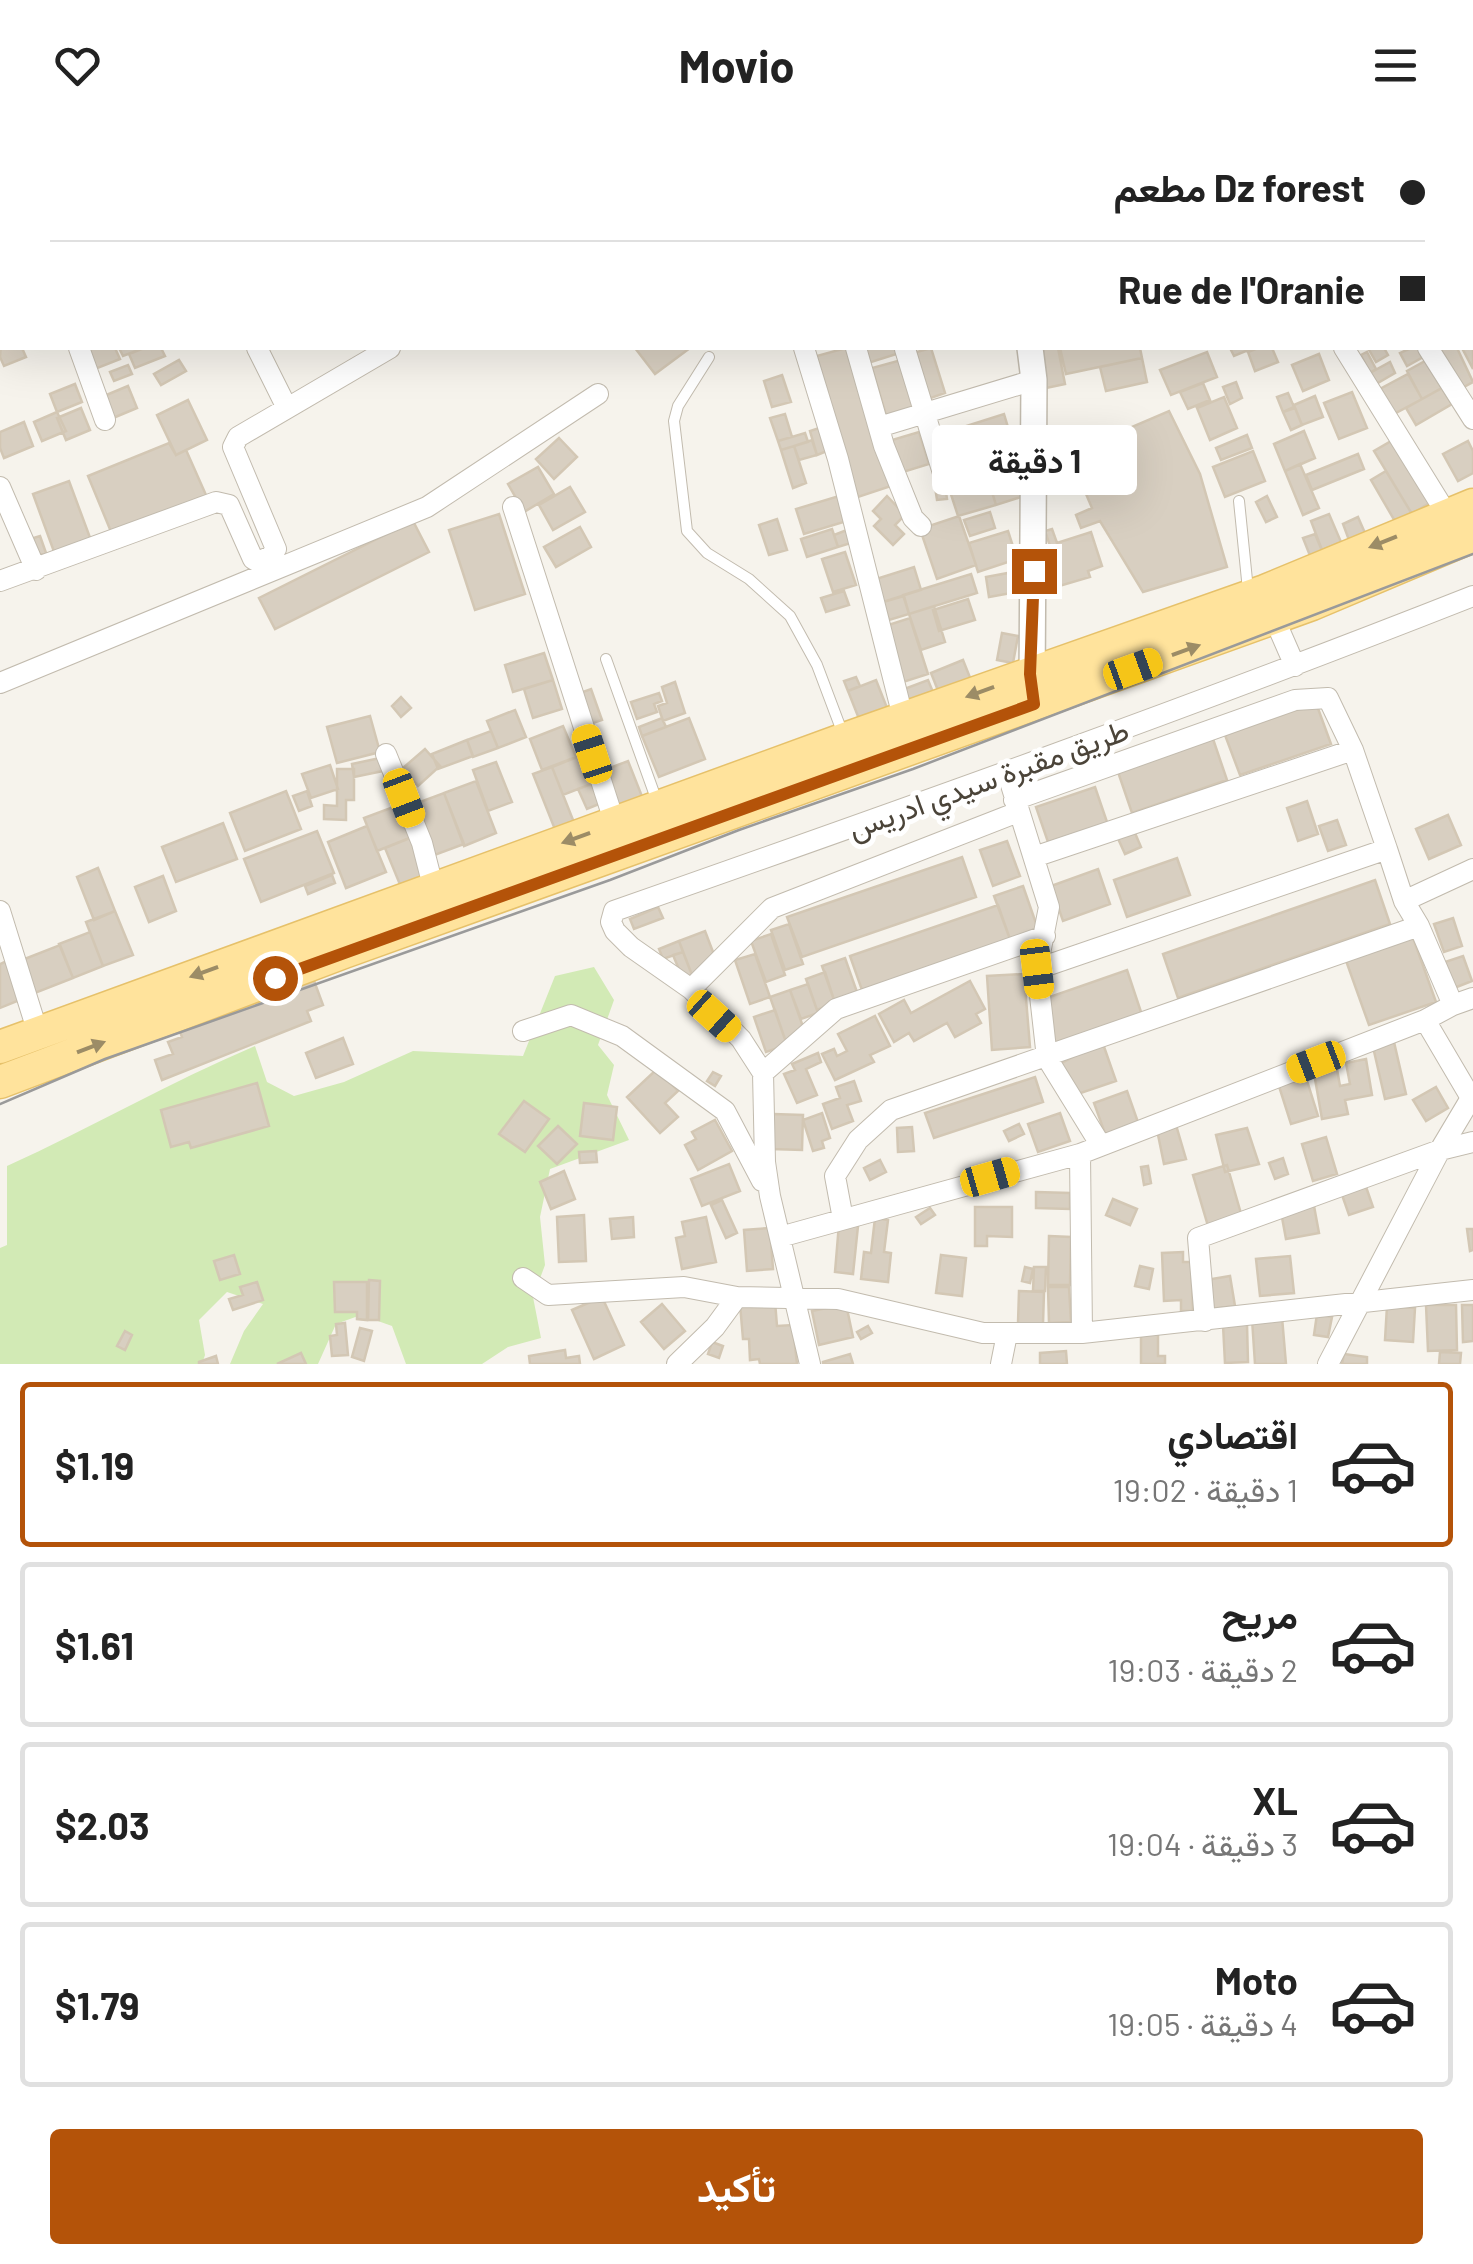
<!DOCTYPE html>
<html lang="ar">
<meta charset="utf-8">
<style>
body{margin:0;font-family:Barlow,Vazirmatn,sans-serif;background:#f6f6f6;color:#222;direction:rtl;height:100vh;display:flex;flex-direction:column;font-size:38px;white-space:nowrap}
*{box-sizing:border-box;margin:0}
p{font-size:32px;color:#767676}
.icon{flex:none;width:55px;height:55px;fill:none;stroke:currentColor;stroke-width:2;stroke-linecap:round;stroke-linejoin:round}
.map{position:relative;height:1234px;overflow:hidden;direction:ltr}
.panel{display:flex;flex-direction:column;background:#fff;flex:1}
.panel>*{flex:none}
.top-card{position:absolute;left:0px;top:0px;width:1475px;height:220px;box-shadow:0 10px 40px #0002;direction:rtl;display:grid;align-content:center;height:220px;padding:0 50px;background:#fff}
.end{position:absolute;width:45px;height:45px;margin:-22px;border:12px solid #b45309;background:#fff;box-shadow:0 0 0 5px #fff}
.from{border-radius:50%}
.bubble{position:absolute;height:70px;border-radius:10px;background:#fff;box-shadow:0 10px 40px #0002;font-size:32px;font-weight:700;line-height:70px;text-align:center;direction:rtl}
.car{position:absolute;width:30px;height:60px;margin:-30px -15px;border-radius:12px;box-shadow:0 0 8px 2px #0007;background:linear-gradient(#f5c518 24%,#345 0 40%,#f5c518 0 76%,#345 0 86%,#f5c518 0)}
.top-card b{display:flex;align-items:center;gap:35px;height:95px;font-size:38px}
.top-card b+b{border-top:2px solid #e0e0e0}
.top-card i{width:25px;height:25px;background:#222}
ul{padding:18px 0 0;list-style:none}
li{display:flex;align-items:center;gap:30px;height:165px;margin:0 20px 15px;padding:0 30px;border:5px solid #e0e0e0;border-radius:10px}
li div{flex:1}
li b{display:block;font-size:38px}
li em{font-style:normal;font-weight:700}
li.current{border-color:#b45309}
li>.icon{width:90px;height:90px;stroke-width:1.5}
.primary-button{display:flex;gap:20px;margin-top:auto;padding:20px 50px}
.primary-button a{flex:1;height:115px;border-radius:10px;background:#b45309;color:#fff;font-size:40px;font-weight:700;line-height:115px;text-align:center}
header{display:flex;justify-content:space-between;align-items:center;height:130px;padding:0 50px;background:#fff;font-size:45px;font-weight:700}
.map>svg:first-child{display:block}
.green{fill:#d2eab5}
.building{fill:#d8cfc1;stroke:#d3c7b4;stroke-width:2.5}
.lines{fill:none;stroke-linecap:round;stroke-linejoin:round}
.service-casing{stroke:#c2bbae;stroke-width:12}
.minor-casing{stroke:#c2bbae;stroke-width:22}
.tertiary-casing{stroke:#c2bbae;stroke-width:28}
.primary-casing{stroke:#e6c16a;stroke-width:35}
.service{stroke:#fff;stroke-width:10}
.minor{stroke:#fff;stroke-width:20}
.tertiary{stroke:#fff;stroke-width:25}
.primary{stroke:#ffe39c;stroke-width:32}
.tram{stroke:#9a9a9a;stroke-width:2.5}
.oneway{fill:#9c8c66}
.route{stroke:#b45309;stroke-width:12}
.labels{text-anchor:middle;dominant-baseline:central;stroke-width:10;stroke-linejoin:round;paint-order:stroke}
.street-label{font-size:30px;fill:#4b4439;stroke:#fff}
</style>
<header><svg class="icon" aria-label="menu" viewBox="0 0 24 24"><path d="M4 6h16M4 12h16M4 18h16"/></svg>Movio<svg class="icon" aria-label="heart" viewBox="0 0 24 24"><path d="M12 20l-8-8c-3-5 5-10 8-4 3-6 11-1 8 4z"/></svg></header>
<div class="map">
<svg width="1473" height="1234" viewBox="0 0 1473 1234">
<rect width="100%" height="100%" fill="#f6f3ec"/>
<!-- green -->
<path class="green" d="M594 837 614 870 598 915 614 935 607 965 629 1010 550 1039 540 1087 545 1135 533 1167 541 1208 508 1217 482 1234H406L392 1196 361 1185 336 1194 318 1234H230L244 1201 263 1174 227 1162 199 1190 205 1225 202 1234H0V1118L7 1115V1036C91 998 170 952 255 916L267 952 294 966 344 952 413 921 523 926 555 846Z"/>
<!-- building -->
<path class="building" d="M759 0H801L803 2H761Z
M833 0H881L882 2H835Z
M1421 0H1465L1466 2H1422Z
M2 201V218H22L26 227 4 236 0 227Z
M1472 201H1473V239L1462 218H1472Z
M86 218H115L120 229 95 239Z
M119 218H144L123 226Z
M144 218H161L165 226 135 238 129 224Z
M635 218H690L655 244Z
M846 218 891 356 858 367 813 227Z
M863 218H902L903 222 868 233Z
M931 218 945 263 928 269 913 223Z
M1037 218H1058L1065 254 1046 258Z
M1060 218H1140L1142 228 1066 244Z
M1230 218H1251V219L1234 226Z
M1258 218H1272L1278 232 1255 241 1248 222Z
M1368 218H1384L1388 225 1376 232Z
M1411 218H1421L1425 226 1407 236 1400 223Z
M1445 218H1457L1473 252 1458 260 1438 221Z
M1207 222 1217 247 1171 265 1160 240Z
M1367 222 1376 239 1370 243 1361 225Z
M1319 224 1329 250 1303 261 1292 235Z
M1142 228 1147 252 1106 261 1100 237Z
M905 229 920 275 886 285 872 238Z
M179 230 186 241 161 255 154 244Z
M1427 230 1442 258 1422 269 1407 241Z
M1390 232 1395 243 1376 254 1370 243Z
M128 235 132 244 114 251 110 242Z
M1408 244 1422 269 1392 285 1378 260Z
M782 245 791 272 772 277 764 251Z
M1236 252 1242 268 1230 274 1223 257Z
M1203 253 1210 270 1188 279 1180 262Z
M75 254 82 272 57 282 50 264Z
M128 256 137 278 113 288 104 266Z
M1442 258 1452 274 1416 295 1406 278Z
M1352 262 1367 298 1339 309 1324 273Z
M1288 263 1294 277 1283 282 1277 267Z
M1315 266 1323 287 1302 295 1294 275Z
M1224 267 1237 298 1210 310 1197 278Z
M188 270 207 310 176 325 157 285Z
M81 278 90 300 66 310 57 288Z
M1295 278 1302 295 1291 300 1283 282Z
M1169 281 1200 344 1227 437 1143 462 1100 391 1081 398 1076 385 1092 378 1069 324Z
M57 282 66 301 42 311 34 292Z
M785 284 792 307 778 311 770 288Z
M1004 284 1013 314 951 334 941 304Z
M24 292 33 316 4 328 0 318V302Z
M819 298 827 321 817 325 810 301Z
M1304 301 1315 328 1285 341 1274 314Z
M919 302 929 334 903 342 892 310Z
M805 303 808 312 781 320 778 311Z
M1247 305 1252 318 1221 330 1216 318Z
M559 308 577 327 554 349 536 329Z
M812 310 817 325 799 330 794 316Z
M1393 310 1431 372 1412 384 1374 321Z
M1468 311 1473 321V343L1458 351 1443 324Z
M169 313 176 325 186 320 206 365 112 404 88 346Z
M794 316 806 353 793 358 781 320Z
M1253 321 1265 351 1225 367 1213 337Z
M1358 324 1364 339 1312 360 1306 345Z
M1300 334 1319 378 1303 385 1285 341Z
M538 337 554 364 524 382 508 354Z
M985 340 996 375 958 386 947 352Z
M1386 341 1412 384 1396 393 1371 350Z
M1018 346 1024 366 996 375 990 355Z
M69 351 92 413 56 427 33 364Z
M945 355 947 369 937 370 935 357Z
M570 357 585 382 553 400 539 375Z
M839 366 847 391 804 404 796 379Z
M887 366 905 385 895 395 904 404 893 415 874 396 881 389 873 381Z
M1267 366 1277 387 1266 392 1256 372Z
M990 382 995 398 970 406 964 390Z
M499 384 525 464 475 480 449 400Z
M1329 384 1341 412 1322 420 1311 391Z
M959 386 976 435 937 449 920 399Z
M1358 387 1365 403 1349 410 1343 394Z
M777 389 787 420 769 425 759 395Z
M413 391 429 422 275 499 259 468Z
M580 397 591 417 556 437 544 417Z
M832 399 838 417 807 427 801 409Z
M1052 399 1057 413 1091 402 1102 436 1088 441 1090 447 1056 457 1044 418 1050 416 1045 401Z
M847 400 851 413 838 417 834 405Z
M1008 401 1017 429 978 442 969 413Z
M1315 404 1323 423 1311 428 1303 408Z
M40 406 46 423 36 426 30 409Z
M845 422 856 455 833 462 822 429Z
M914 437 921 460 883 472 876 449Z
M1024 440 1027 460 989 467 986 447Z
M971 444 977 463 909 484 903 465Z
M844 461 849 475 826 482 821 468Z
M904 466 909 484 889 490 883 472Z
M968 469 975 490 939 501 933 480Z
M934 476 945 512 921 520 909 484Z
M910 488 928 544 900 553 882 497Z
M1002 503 1018 506 1013 533 997 530Z
M544 523 553 550 513 562 505 535Z
M963 530 971 550 939 563 931 543Z
M856 547 860 556 848 561 844 551Z
M553 550 562 579 533 588 524 559Z
M876 550 891 588 863 599 848 561Z
M928 550 935 567 906 578 899 561Z
M675 552 685 583 663 591 658 576 667 573 662 557Z
M591 559 602 590 590 594 580 563Z
M659 563 662 571 654 574 657 582 637 589 631 572Z
M401 567 411 578 401 587 392 576Z
M1316 573 1331 614 1240 645 1225 605Z
M515 580 526 607 498 618 487 591Z
M370 586 380 622 337 633 327 597Z
M662 588 666 597 642 606 639 597Z
M689 588 705 629 659 647 642 606Z
M563 596 576 627 542 640 530 609Z
M491 601 498 618 473 627 467 610Z
M1213 609 1227 650 1132 683 1118 642Z
M467 610 473 626 438 639 432 624Z
M425 619 440 636 418 656 403 638Z
M585 624 596 652 563 665 552 637Z
M380 628 383 641 354 647 352 634Z
M628 631 643 669 616 679 602 641Z
M496 632 512 672 488 681 473 640Z
M330 635 338 659 311 668 302 644Z
M552 637 575 695 556 702 533 644Z
M337 639H354V670H346V690L324 689V675L337 676Z
M476 651 496 703 464 716 444 663Z
M596 652 604 672 587 679 578 659Z
M1095 657 1108 695 1049 715 1036 677Z
M286 661 301 699 245 721 230 683Z
M307 661 312 676 299 681 293 666Z
M444 663 464 714 432 726 412 675Z
M1307 671 1318 704 1298 711 1287 678Z
M404 673 417 705 377 721 364 688Z
M1448 685 1461 715 1429 729 1416 699Z
M1337 690 1346 715 1328 721 1319 696Z
M223 693 237 729 176 752 162 717Z
M367 696 386 742 346 758 328 712Z
M1132 696 1141 717 1125 724 1116 704Z
M317 701 334 743 261 772 244 729Z
M410 708 426 748 401 757 385 718Z
M1007 711 1020 746 993 756 980 720Z
M962 727 976 767 802 827 787 787Z
M1177 728 1190 765 1127 787 1114 750Z
M98 738 115 781 94 790 77 747Z
M1098 739 1110 774 1063 791 1051 756Z
M332 745 335 753 308 764 305 756Z
M163 746 176 781 149 792 135 757Z
M1375 750 1390 794 1178 868 1163 824Z
M1023 756 1039 802 1011 812 994 766Z
M998 775 1011 812 863 863 850 826Z
M658 777 663 788 634 799 630 789Z
M115 781 133 825 103 836 86 792Z
M1453 788 1462 816 1444 822 1434 794Z
M789 794 803 834 785 840 771 800Z
M705 801 718 835 692 845 679 811Z
M90 802 103 836 73 848 59 814Z
M1411 802 1436 872 1369 895 1344 825Z
M771 804 785 845 766 852 751 811Z
M679 811 683 822 663 829 659 819Z
M60 815 73 848 35 863 22 830Z
M683 822 692 845 683 849 673 825Z
M755 824 770 867 750 874 735 830Z
M1463 826 1472 851 1454 858 1445 832Z
M845 828 858 865 835 873 822 836Z
M7 831 22 869 0 878V834Z
M1127 840 1142 885 1056 915 1041 870Z
M825 842 835 873 817 880 806 849Z
M1024 844 1030 917 992 920 987 846Z
M313 848 323 875 307 881 311 891 162 950 155 930 173 924 168 912 182 907 179 899Z
M970 851 985 879 976 884 981 893 955 907 947 893 914 911 909 903 894 912 879 884 904 870 911 883Z
M808 854 818 883 801 889 790 860Z
M790 860 807 908 787 915 770 867Z
M775 880 787 915 766 922 754 887Z
M875 886 890 916 870 925 874 932 835 950 822 924 834 919 837 926 847 921 838 904Z
M343 908 353 934 316 948 306 923Z
M1102 911 1116 951 1072 966 1060 934Z
M1394 912 1406 964 1385 969 1373 917Z
M818 923 821 932 806 939 817 965 797 973 784 944 795 940 792 934Z
M1366 929 1372 965 1345 970 1348 984 1322 989 1314 943 1337 939 1340 956 1350 954 1346 933Z
M657 939 678 961 665 973 678 987 660 1003 627 967Z
M1304 941 1318 986 1291 994 1277 950Z
M713 942 721 946 715 956 707 951Z
M1035 947 1043 972 934 1008 925 983Z
M854 951 861 971 847 975 853 991 832 999 823 974 840 968 836 957Z
M257 953 269 996 191 1018 189 1012 171 1017 161 980Z
M1436 957 1448 978 1426 991 1413 970Z
M1127 961 1140 998 1107 1009 1094 973Z
M524 971 549 989 525 1022 499 1004Z
M584 973 617 977 613 1010 580 1006Z
M822 983 830 1008 822 1011 824 1018 813 1021 803 990Z
M1060 983 1070 1011 1038 1022 1028 994Z
M773 984 803 985 802 1020 771 1019Z
M715 990 732 1021 698 1040 685 1015 696 1009 692 1002Z
M1019 994 1024 1004 1009 1011 1004 1001Z
M1176 995 1186 1029 1164 1034 1157 1000Z
M558 996 577 1014 557 1034 538 1016Z
M912 997 914 1021 898 1022 897 998Z
M1247 998 1259 1034 1225 1042 1216 1005Z
M1326 1007 1337 1044 1313 1051 1302 1014Z
M596 1021 597 1032 580 1033 579 1022Z
M1283 1028 1288 1044 1275 1049 1269 1033Z
M880 1030 886 1042 870 1050 864 1038Z
M729 1034 740 1061 702 1076 691 1049Z
M1227 1035 1242 1087 1208 1096 1193 1045Z
M1148 1036 1151 1053 1144 1055 1141 1037Z
M564 1041 575 1069 551 1079 540 1052Z
M1365 1054 1373 1077 1349 1085 1341 1062Z
M1036 1062 1070 1063V1079L1036 1078Z
M1113 1069 1137 1079 1130 1095 1106 1085Z
M722 1070 737 1103 726 1108 711 1075Z
M1314 1076 1319 1103 1286 1109 1281 1082Z
M975 1077H1012V1107L987 1106V1116H975Z
M930 1078 935 1085 921 1094 916 1087Z
M584 1085 586 1131 559 1132 557 1087Z
M633 1087 634 1107 612 1109 610 1089Z
M706 1087 716 1132 682 1139 676 1108 685 1106 682 1092Z
M875 1088 888 1090 884 1122 891 1123 888 1152 861 1149 864 1122 871 1123Z
M839 1094 858 1096 853 1144 835 1142Z
M770 1098 773 1139 747 1141 744 1100Z
M1467 1099H1473V1120L1470 1121Z
M1049 1106 1071 1107 1070 1155H1048Z
M1183 1122V1132H1191L1193 1181H1181V1170L1164 1171 1162 1123Z
M234 1125 240 1144 220 1150 214 1131Z
M941 1125 966 1128 962 1166 936 1163Z
M1290 1126 1294 1163 1260 1166 1256 1129Z
M1140 1136 1153 1139 1149 1159 1135 1156Z
M1025 1137 1033 1139 1030 1153 1022 1151Z
M1034 1137H1046L1045 1161H1033Z
M1230 1146 1235 1176 1210 1179 1206 1150Z
M369 1150 380 1151 379 1190H368Z
M257 1152 263 1170 233 1180 229 1169 243 1165 240 1157Z
M334 1152H367V1190L357 1189V1182H335Z
M1048 1157H1069L1071 1192 1049 1193Z
M1019 1161 1044 1162 1043 1194 1018 1193Z
M602 1167 624 1215 594 1229 572 1180Z
M775 1171 777 1196 793 1195 797 1234H760L759 1229 750 1230 749 1209H743L740 1174Z
M662 1174 685 1201 664 1219 641 1192Z
M846 1174 853 1207 819 1215 812 1181Z
M1426 1175H1456L1457 1220 1428 1221Z
M1462 1175H1473V1211L1463 1212Z
M1387 1176 1415 1178 1413 1212 1385 1210Z
M1317 1184 1332 1187 1328 1207 1314 1205Z
M1282 1187 1286 1234H1255L1252 1189Z
M345 1193 348 1225 332 1226 330 1206 337 1205 336 1194Z
M1247 1194 1248 1232 1225 1233 1223 1195Z
M868 1196 872 1203 861 1209 857 1202Z
M360 1198 372 1201 364 1231 352 1227Z
M125 1201 132 1205 125 1220 117 1216Z
M1141 1202H1158V1226H1165V1234H1141Z
M712 1212 723 1216 719 1228 708 1224Z
M565 1220 566 1228 579 1226 580 1234H530L529 1226Z
M1066 1221 1067 1234H1040V1223Z
M1440 1222 1461 1223 1460 1234H1439Z
M301 1223 306 1234H277Z
M850 1224 853 1234H823V1232Z
M1344 1224 1367 1227V1234H1342Z
M216 1226 218 1234H199V1232Z"/>
<g class="lines">
<!-- service casing -->
<g class="service-casing">
<path id="service" d="M709 227 678 276 674 291 687 401 707 423 749 449 790 486 817 535 843 604
M1239 371 1248 460
M606 529 658 674"/>
</g>
<!-- minor casing -->
<g class="minor-casing">
<path id="minor" d="M148 0 149 2
M279 0 281 2
M816 0 817 2
M888 0 890 2
M1208 0 1210 2
M1293 0 1294 2
M185 2 189 0
M922 2 926 0
M1005 2 1008 0
M1472 76 1473 75
M0 79 2 78
M1472 129 1473 130
M79 218 105 290
M257 218 287 278
M804 218 838 329 904 591
M856 218 884 316 913 388 921 396
M1344 218 1448 386
M1428 218 1473 289
M905 219 943 343
M879 297 1034 250
M0 357 36 440
M513 377 615 694
M0 451 216 372 229 375 253 429 258 432 271 426 276 419 233 317 238 307 390 218
M1274 488 1295 536
M0 553 427 377 598 264
M386 624 422 713 434 760
M1007 642 1049 777 1037 839 1047 928 1100 1014
M1014 670 1295 570 1328 568 1353 620 1387 719
M1034 727 1353 620
M0 781 38 903
M1037 839 1387 719 1404 771
M691 859 772 778 1018 682
M1453 875 1473 868
M523 901 571 885 622 906 725 981 762 1051
M763 943 836 879 1045 806
M1080 1024 1082 1203
M843 1089 835 1046 858 1010 891 980 1419 796
M780 1107 1080 1024 1425 890 1453 875 1419 796 1404 771 1473 739
M523 1148 548 1165 684 1157 737 1167 838 1169 983 1203H1082L1473 1160
M1205 1191 1198 1108 1440 1020 1473 1012
M677 1234 715 1197 737 1167
M810 1234 770 1066 765 1032 763 943 741 909 691 859 631 817 615 801 611 792 614 781C902 680 1189 578 1473 466
M1001 1234 1007 1204
M1328 1234 1440 1020 1471 968 1425 890"/>
</g>
<!-- tertiary casing -->
<g class="tertiary-casing">
<path id="tertiary" d="M990 0 992 2
M1030 218 1034 250 1032 557"/>
</g>
<!-- primary casing -->
<g class="primary-casing">
<path id="primary" d="M0 917 845 609 1265 461 1473 375
M0 952 344 822 1312 474 1473 406"/>
</g>
<!-- service -->
<use href="#service" class="service"/>
<!-- minor -->
<use href="#minor" class="minor"/>
<!-- tertiary -->
<use href="#tertiary" class="tertiary"/>
<!-- primary -->
<use href="#primary" class="primary"/>
<!-- tram -->
<path class="tram" d="M0 974 105 929 610 750 739 700 913 639 1473 424"/>
</g>
<!-- one-way arrows -->
<defs><path id="oneway-solid" d="M-6-.8H1V-3.2L6.5 0L1 3.2V.8H-6Z" transform="scale(2.5)"/></defs>
<g class="oneway">
<use href="#oneway-solid" transform="translate(1383 412) rotate(158)"/>
<use href="#oneway-solid" transform="translate(1186 520) rotate(-20)"/>
<use href="#oneway-solid" transform="translate(980 562) rotate(160)"/>
<use href="#oneway-solid" transform="translate(576 708) rotate(160)"/>
<use href="#oneway-solid" transform="translate(204 842) rotate(160)"/>
<use href="#oneway-solid" transform="translate(91 917) rotate(-21)"/>
</g>
<g class="lines">
<!-- route -->
<path class="route" d="M275 848 1034 574 1030 544 1034 441"/>
</g>
<g class="labels">
<!-- street labels -->
<g class="street-label">
<text transform="translate(988 648) rotate(-20)">طريق مقبرة سيدي ادريس</text>
</g>
</g>
</svg>
<i class="end from" style="left:275px;top:848px"></i>
<i class="end" style="left:1034px;top:441px"></i>
<div class="bubble" style="left:932px;top:295px;width:205px">1 دقيقة</div>
<i class="car" style="left:1133px;top:539px;rotate:70deg"></i>
<i class="car" style="left:592px;top:624px;rotate:342deg"></i>
<i class="car" style="left:404px;top:668px;rotate:159deg"></i>
<i class="car" style="left:1037px;top:839px;rotate:173deg"></i>
<i class="car" style="left:714px;top:886px;rotate:132deg"></i>
<i class="car" style="left:1316px;top:932px;rotate:249deg"></i>
<i class="car" style="left:990px;top:1047px;rotate:74deg"></i>
<div class="top-card">
<b><i class="from"></i>Dz forest مطعم</b>
<b><i></i>Rue de l'Oranie</b>
</div>
</div>
<section class="panel">
<ul>
<li class="current"><svg class="icon" aria-label="car" viewBox="0 0 24 24"><path d="M5 17H2v-5l4-1 3-4h7l3 4 3 1v5h-3M9 17h6M6 11h13"/><circle cx="7" cy="17" r="2"/><circle cx="17" cy="17" r="2"/></svg><div><b>اقتصادي</b><p>1 دقيقة · 19:02</p></div><em>$1.19</em></li>
<li><svg class="icon" aria-label="car" viewBox="0 0 24 24"><path d="M5 17H2v-5l4-1 3-4h7l3 4 3 1v5h-3M9 17h6M6 11h13"/><circle cx="7" cy="17" r="2"/><circle cx="17" cy="17" r="2"/></svg><div><b>مريح</b><p>2 دقيقة · 19:03</p></div><em>$1.61</em></li>
<li><svg class="icon" aria-label="car" viewBox="0 0 24 24"><path d="M5 17H2v-5l4-1 3-4h7l3 4 3 1v5h-3M9 17h6M6 11h13"/><circle cx="7" cy="17" r="2"/><circle cx="17" cy="17" r="2"/></svg><div><b>XL</b><p>3 دقيقة · 19:04</p></div><em>$2.03</em></li>
<li><svg class="icon" aria-label="car" viewBox="0 0 24 24"><path d="M5 17H2v-5l4-1 3-4h7l3 4 3 1v5h-3M9 17h6M6 11h13"/><circle cx="7" cy="17" r="2"/><circle cx="17" cy="17" r="2"/></svg><div><b>Moto</b><p>4 دقيقة · 19:05</p></div><em>$1.79</em></li>
</ul>
<div class="primary-button"><a>تأكيد</a></div>
</section>
